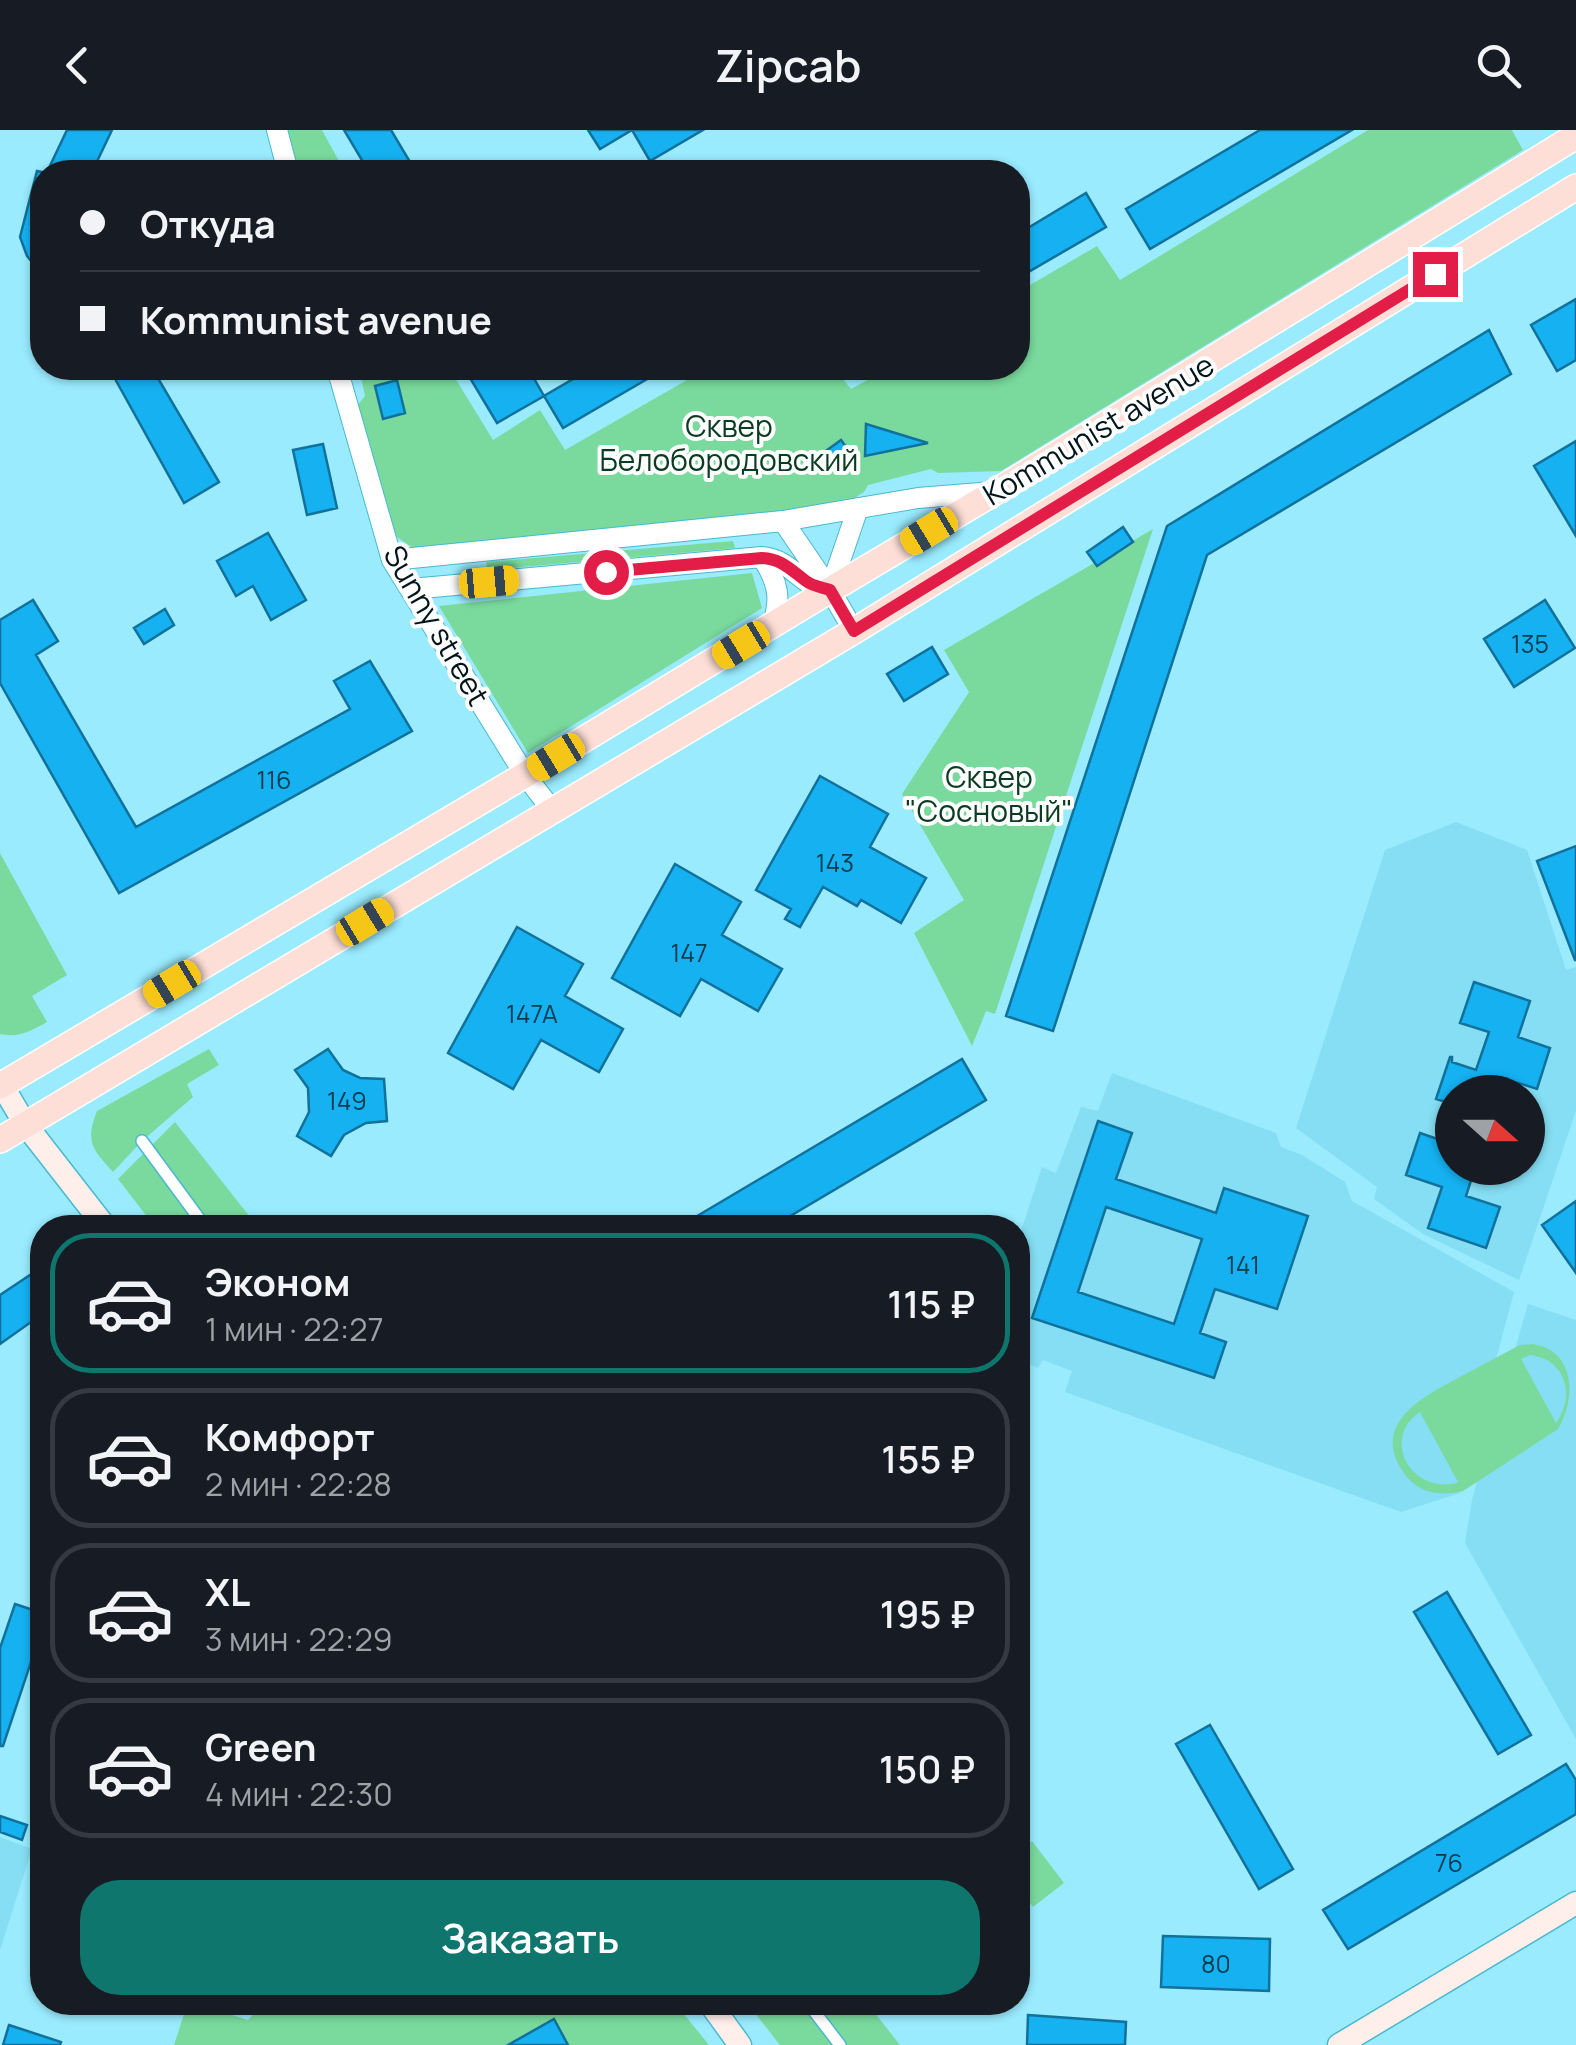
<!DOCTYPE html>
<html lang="ru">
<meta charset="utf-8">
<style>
body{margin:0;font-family:Manrope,sans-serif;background:#20242c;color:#f1f3f6;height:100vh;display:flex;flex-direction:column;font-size:38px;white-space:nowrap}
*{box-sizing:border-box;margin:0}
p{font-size:32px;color:#9ea1a6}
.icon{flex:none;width:55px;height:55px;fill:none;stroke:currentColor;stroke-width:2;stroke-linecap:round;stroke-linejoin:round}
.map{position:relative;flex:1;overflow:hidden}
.side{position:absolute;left:30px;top:1085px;width:1000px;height:800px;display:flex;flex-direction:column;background:#171b24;border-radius:40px;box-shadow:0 2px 8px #0004}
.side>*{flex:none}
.guide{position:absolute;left:30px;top:30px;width:1000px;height:220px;border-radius:40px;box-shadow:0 2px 8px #0004;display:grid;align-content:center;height:220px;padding:0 50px;background:#171b24}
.needle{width:65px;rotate:111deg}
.controls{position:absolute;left:1435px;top:945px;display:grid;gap:20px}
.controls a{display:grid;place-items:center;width:110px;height:110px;border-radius:50%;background:#171b24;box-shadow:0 2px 8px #0004;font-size:50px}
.end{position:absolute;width:45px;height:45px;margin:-22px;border:12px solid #e11d48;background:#fff;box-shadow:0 0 0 5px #fff}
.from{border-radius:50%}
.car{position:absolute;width:30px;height:60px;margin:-30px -15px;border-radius:12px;box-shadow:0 0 8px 2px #0007;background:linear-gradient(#f5c518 24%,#345 0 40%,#f5c518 0 76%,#345 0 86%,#f5c518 0)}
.guide b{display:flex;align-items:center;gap:35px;height:95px;font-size:38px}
.guide b+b{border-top:2px solid #363941}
.guide i{width:25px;height:25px;background:#f1f3f6}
ul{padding:18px 0 0;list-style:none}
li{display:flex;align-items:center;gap:30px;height:140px;margin:0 20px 15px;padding:0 30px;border:5px solid #363941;border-radius:40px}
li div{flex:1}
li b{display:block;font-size:38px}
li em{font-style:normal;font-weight:600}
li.current{border-color:#0f766e}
li>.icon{width:90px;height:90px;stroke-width:1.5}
.action{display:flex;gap:20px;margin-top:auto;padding:20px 50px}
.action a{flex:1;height:115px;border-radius:40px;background:#0f766e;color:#fff;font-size:40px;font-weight:600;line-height:115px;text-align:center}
header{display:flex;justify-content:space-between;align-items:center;height:130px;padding:0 50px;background:#171b24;font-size:45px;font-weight:600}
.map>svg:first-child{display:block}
.built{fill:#85def3;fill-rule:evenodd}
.green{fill:#7ada9d;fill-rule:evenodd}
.building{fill:#15b1f1;stroke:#12719b;stroke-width:2.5;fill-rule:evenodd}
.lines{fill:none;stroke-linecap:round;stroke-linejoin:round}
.pedestrian-casing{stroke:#4ab8cf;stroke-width:14}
.tertiary-casing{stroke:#4ab8cf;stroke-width:22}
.secondary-casing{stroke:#4ab8cf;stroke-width:25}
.primary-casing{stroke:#fff;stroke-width:28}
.pedestrian{stroke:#fff;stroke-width:11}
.tertiary{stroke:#fff;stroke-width:20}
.secondary{stroke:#feefeb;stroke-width:22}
.primary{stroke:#fddfd7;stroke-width:25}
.route{stroke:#e11d48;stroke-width:12}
.labels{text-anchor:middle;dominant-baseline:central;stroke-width:8;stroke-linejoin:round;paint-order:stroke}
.number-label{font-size:25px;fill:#053b4f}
.park-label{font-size:30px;fill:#0b3c21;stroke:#fdfdfd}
.street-label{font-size:30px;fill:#001419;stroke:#fdfdfd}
</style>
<header><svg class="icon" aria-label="back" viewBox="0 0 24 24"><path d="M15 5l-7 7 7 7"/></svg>Zipcab<svg class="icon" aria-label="search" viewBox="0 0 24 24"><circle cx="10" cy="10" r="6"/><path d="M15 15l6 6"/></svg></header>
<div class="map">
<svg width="1576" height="1915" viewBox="0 0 1576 1915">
<rect width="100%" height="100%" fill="#9aebfe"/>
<!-- built -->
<path class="built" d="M1456 692 1527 720 1566 840 1576 837V981L1519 1150 1423 1104 1374 1069 1377 1057 1296 998 1385 720ZM1452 962H1528V1038H1452Z
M1112 943 1276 1003 1281 1017 1302 1025 1345 1052 1352 1071 1514 1162 1460 1363 1401 1382 1065 1262 1072 1241 1043 1230 1038 1238 1018 1229V1110L1042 1037 1056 1043 1081 977 1098 981Z
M1528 1174 1576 1190V1609L1465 1413 1472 1370Z
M0 1707 32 1719 0 1820Z"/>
<!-- green -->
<path class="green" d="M286 0H322L345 42H296Z
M1368 0H1512L1523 20 1001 341 938 343 931 339 868 355 864 362 843 375 452 419H415L392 404 356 277 365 266 361 247 344 241 343 238H449L493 310 540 280 565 320 708 238H834L851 259 889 238H1018V162L1097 116 1120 150Z
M1153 399 995 884 986 881 972 916 914 803 964 770 902 664 969 562 944 520Z
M733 411 735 418 488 440 486 432Z
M752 443 762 478 528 623 439 476Z
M0 723 67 845 32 866 47 892C31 901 19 908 0 904Z
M209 919 219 935 187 954 193 967 142 1011 113 1042C92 1019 85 1012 97 981Z
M175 992 258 1097H155L118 1049Z
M1533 1214C1576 1221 1576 1269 1558 1299L1463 1361C1444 1366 1420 1364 1406 1346 1368 1296 1420 1268 1458 1248 1479 1237 1499 1226 1520 1215ZM1530 1225C1566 1229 1576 1266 1556 1293L1521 1229ZM1420 1282 1458 1352 1457 1353C1411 1364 1380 1309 1420 1282Z
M1032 1711 1064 1753 1033 1777 1018 1757V1723Z
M188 1872 195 1873 248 1890 265 1872 675 1873 709 1915H174Z
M747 1873H867L900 1915H780Z"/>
<!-- building -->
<path class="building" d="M67 0H112L92 42H47Z
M344 0H391L416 42H369Z
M588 0H632L600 19Z
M632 0H703L650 31Z
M1260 0H1352L1150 119 1126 79Z
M37 41 42 42V145L27 126 20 107Z
M1086 63 1106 97 1018 148V104Z
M1576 169V230L1557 241 1531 195Z
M1489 200 1511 244 1207 425 1053 901 1006 886 1167 396Z
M109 238H152L219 352 184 373Z
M464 238H528L544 266 497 293Z
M592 238H666L563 298 544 266Z
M397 250 405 283 383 289 375 256Z
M866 294 928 313 865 326Z
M841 310 854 328 812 331Z
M1576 311V406L1534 336Z
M323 314 337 378 307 385 293 320Z
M1123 397 1133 412 1097 436 1087 422Z
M268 403 306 470 271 490 253 456 236 466 217 431Z
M33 470 58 511 36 525 136 697 350 579 334 551 370 531 412 601 119 763 0 553V490Z
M1545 470 1575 518 1514 557 1484 509Z
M165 479 174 495 144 514 134 498Z
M932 517 948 544 904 571 887 544Z
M820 646 888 684 870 717 926 748 901 793 861 770 857 776 823 757 800 797 785 789 791 779 756 760Z
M1576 716V830H1575L1537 731Z
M675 734 741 772 722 805 782 839 758 881 701 849 680 886 612 848Z
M517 797 583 834 565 866 623 899 599 942 541 910 513 959 448 923Z
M1474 852 1530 871 1518 907 1550 918 1537 959 1503 948 1498 962H1452V974L1436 969 1450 927H1452V932L1476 940 1489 902 1460 893Z
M328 919 343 940 360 948 384 949 387 991 366 993 344 1005 331 1026 297 1006 309 982 308 958 295 940Z
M962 929 986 970 770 1098H677Z
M1098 991 1132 1003 1116 1049 1216 1083 1224 1058 1308 1086 1277 1179 1215 1159 1200 1203 1226 1212 1214 1248 1032 1188ZM1106 1077 1202 1109 1174 1194 1078 1162Z
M1420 1003 1452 1014V1038H1475L1466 1066 1500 1077 1486 1118 1428 1098 1442 1057 1406 1045Z
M1576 1071V1143L1542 1095Z
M42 1137V1213L31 1192 0 1214V1165Z
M1447 1462 1531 1605 1498 1624 1414 1482Z
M15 1474 42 1483V1499L3 1616H0V1518Z
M1210 1595 1293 1739 1259 1759 1176 1614Z
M1566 1634 1576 1650V1684L1348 1819 1323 1780Z
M0 1686 27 1695 22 1710 0 1702Z
M1163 1806 1270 1809 1269 1861 1161 1857Z
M1028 1885 1126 1892 1125 1915H1027Z
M554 1889 568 1915H508Z
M9 1895 61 1912 60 1915H3Z"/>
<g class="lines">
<!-- pedestrian casing -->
<g class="pedestrian-casing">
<path id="pedestrian" d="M142 1011 206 1098
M807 1872 840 1915"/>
</g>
<!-- tertiary casing -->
<g class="tertiary-casing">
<path id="tertiary" d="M277 0 288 42
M337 238 392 430 525 645 552 680
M783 391 830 460 854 501
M762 427C778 452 782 469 772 496
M392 430 783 391 918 368 993 362
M411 459 762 427C782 429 791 440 806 451 812 456 822 457 830 460
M830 460 858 378"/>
</g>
<!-- secondary casing -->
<g class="secondary-casing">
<path id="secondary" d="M2 955 25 994 106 1098
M709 1872 740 1915
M1339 1915 1576 1773"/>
</g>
<!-- primary casing -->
<g class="primary-casing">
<path id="primary" d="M0 956 525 645 830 460 995 362 1576 6
M0 1010 854 501 1576 57"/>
</g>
<!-- pedestrian -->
<use href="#pedestrian" class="pedestrian"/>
<!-- tertiary -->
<use href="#tertiary" class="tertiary"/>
<!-- secondary -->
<use href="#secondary" class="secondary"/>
<!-- primary -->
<use href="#primary" class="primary"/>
</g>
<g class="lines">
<!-- route -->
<path class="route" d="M606 442 762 428C782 429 791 440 806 451 812 456 821 457 830 460L854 501 1435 144"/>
</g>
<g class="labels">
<!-- number labels -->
<g class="number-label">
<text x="1530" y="513">135</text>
<text x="274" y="649">116</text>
<text x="835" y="732">143</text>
<text x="689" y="822">147</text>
<text x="532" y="883">147А</text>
<text x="347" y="970">149</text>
<text x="1243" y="1134">141</text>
<text x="1449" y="1732">76</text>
<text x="1216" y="1833">80</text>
</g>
<!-- park labels -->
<g class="park-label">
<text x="729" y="295">Сквер<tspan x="729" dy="34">Белобородовский</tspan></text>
<text x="989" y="646">Сквер<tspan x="989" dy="34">"Сосновый"</tspan></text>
</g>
<!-- street labels -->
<g class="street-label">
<text transform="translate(1098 299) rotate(-31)">Kommunist avenue</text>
<text transform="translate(437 495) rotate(60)">Sunny street</text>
</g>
</g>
</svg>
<div class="controls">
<a><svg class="needle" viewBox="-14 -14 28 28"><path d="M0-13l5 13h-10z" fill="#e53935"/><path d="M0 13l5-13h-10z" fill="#9ea1a6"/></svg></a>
</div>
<i class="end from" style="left:606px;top:442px"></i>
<i class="end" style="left:1435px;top:144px"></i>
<i class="car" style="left:929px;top:401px;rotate:239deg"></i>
<i class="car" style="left:489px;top:452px;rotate:85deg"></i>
<i class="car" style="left:741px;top:515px;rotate:239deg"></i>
<i class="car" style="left:556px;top:627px;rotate:239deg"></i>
<i class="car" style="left:365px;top:792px;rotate:59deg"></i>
<i class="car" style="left:172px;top:854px;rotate:239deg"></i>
<div class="guide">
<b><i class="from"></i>Откуда</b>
<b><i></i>Kommunist avenue</b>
</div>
<section class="side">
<ul>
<li class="current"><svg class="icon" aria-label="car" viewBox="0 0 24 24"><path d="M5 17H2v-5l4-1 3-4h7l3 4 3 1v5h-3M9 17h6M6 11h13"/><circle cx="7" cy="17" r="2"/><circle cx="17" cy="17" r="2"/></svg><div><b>Эконом</b><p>1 мин · 22:27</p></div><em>115 ₽</em></li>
<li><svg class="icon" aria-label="car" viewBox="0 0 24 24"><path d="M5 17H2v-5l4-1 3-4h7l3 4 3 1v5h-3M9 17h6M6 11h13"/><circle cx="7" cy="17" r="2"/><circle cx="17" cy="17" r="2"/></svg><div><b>Комфорт</b><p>2 мин · 22:28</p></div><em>155 ₽</em></li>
<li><svg class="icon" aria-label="car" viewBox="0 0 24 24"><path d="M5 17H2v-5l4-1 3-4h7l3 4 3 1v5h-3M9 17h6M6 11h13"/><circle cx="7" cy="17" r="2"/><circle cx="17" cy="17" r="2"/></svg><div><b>XL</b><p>3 мин · 22:29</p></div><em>195 ₽</em></li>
<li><svg class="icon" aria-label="car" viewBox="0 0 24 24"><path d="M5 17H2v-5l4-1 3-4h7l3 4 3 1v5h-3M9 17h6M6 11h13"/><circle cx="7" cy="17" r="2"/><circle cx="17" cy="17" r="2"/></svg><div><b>Green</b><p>4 мин · 22:30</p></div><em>150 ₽</em></li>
</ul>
<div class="action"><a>Заказать</a></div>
</section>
</div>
